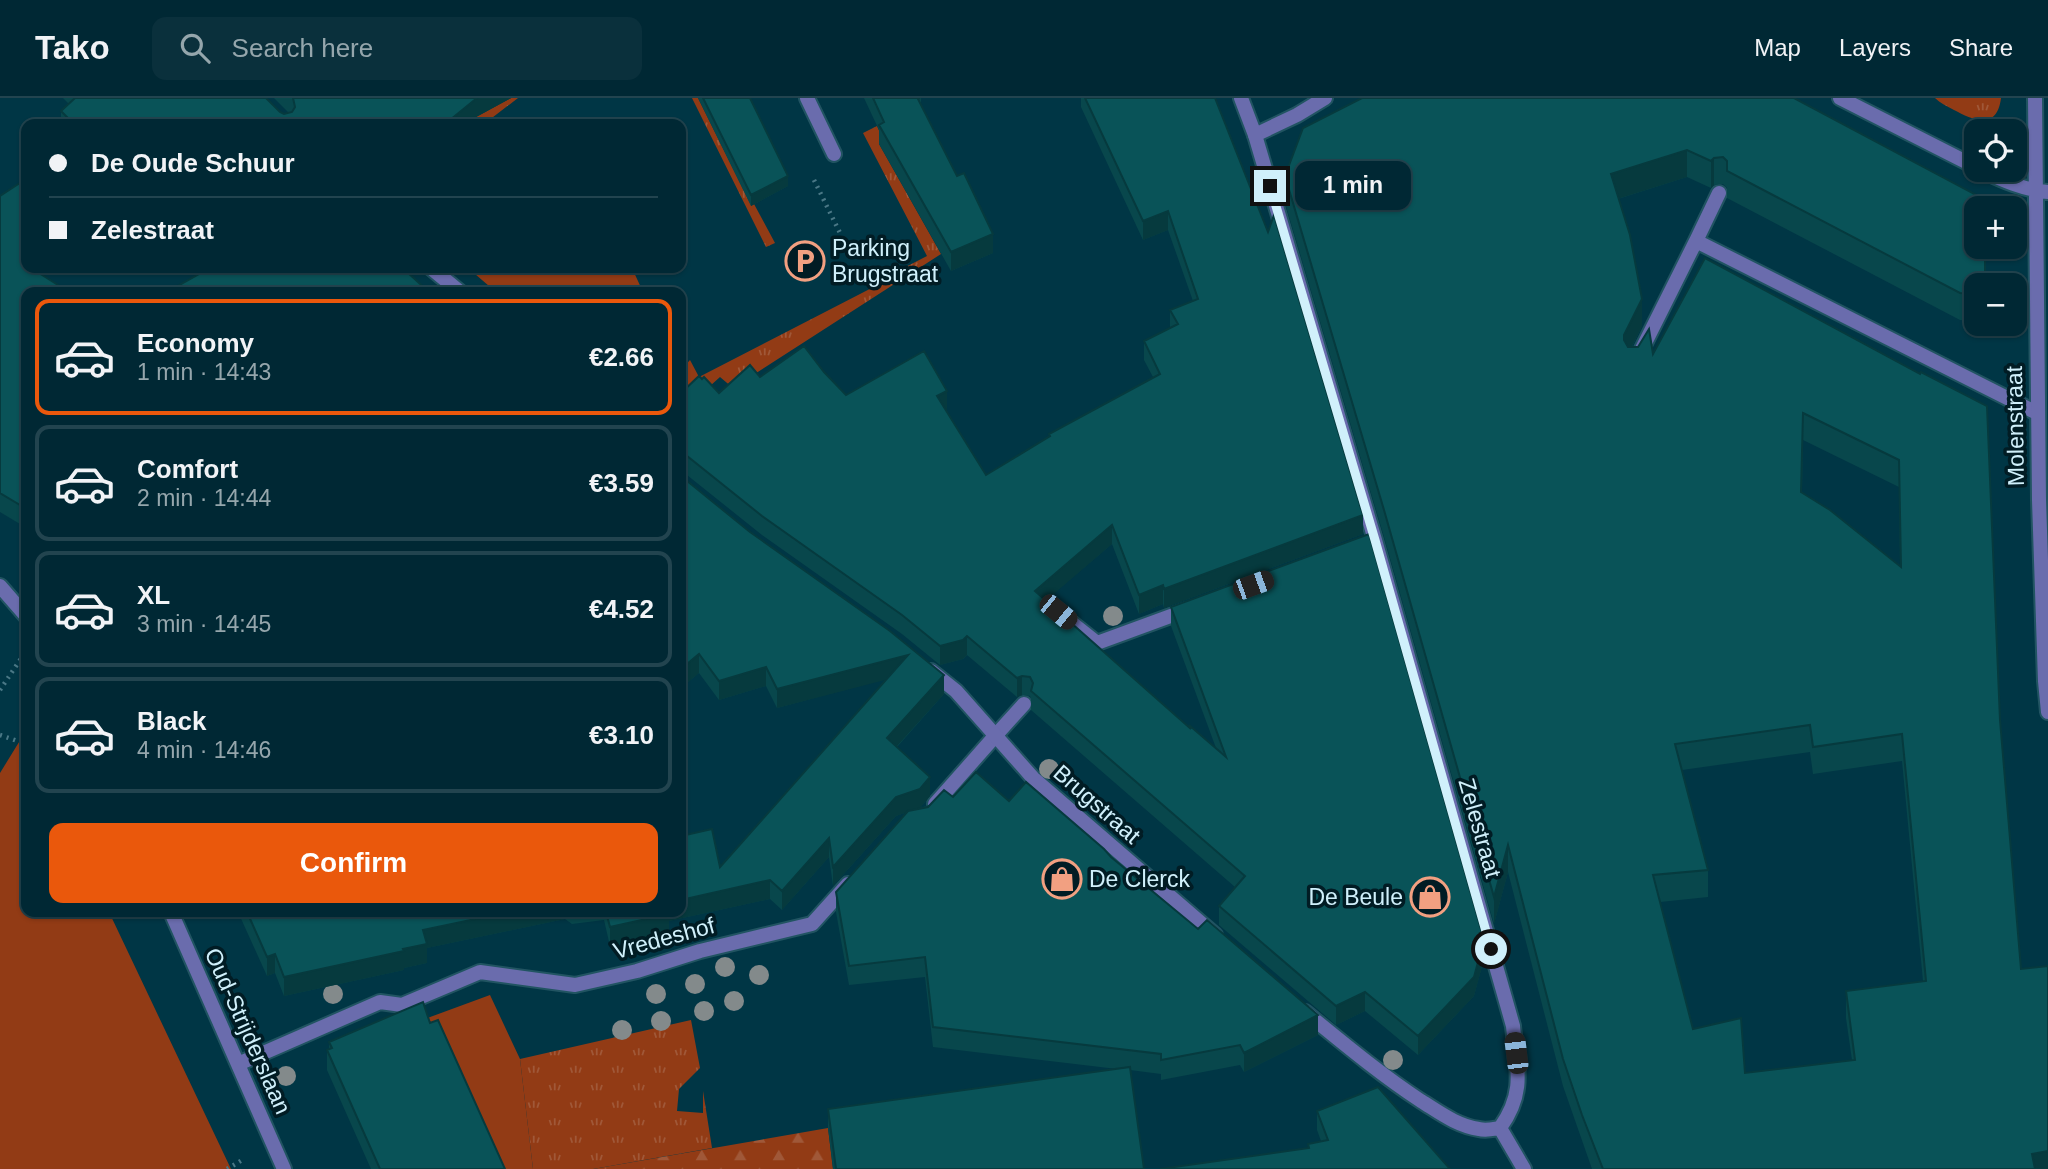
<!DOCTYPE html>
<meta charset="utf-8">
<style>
body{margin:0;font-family:Helvetica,sans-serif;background:#0a303c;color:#f1f3f6;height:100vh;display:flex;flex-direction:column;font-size:26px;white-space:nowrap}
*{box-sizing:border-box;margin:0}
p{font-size:23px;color:#95a6ac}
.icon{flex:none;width:38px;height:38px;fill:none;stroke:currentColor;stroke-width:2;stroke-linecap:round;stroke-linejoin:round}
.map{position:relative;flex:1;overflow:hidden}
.sheet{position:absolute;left:21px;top:189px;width:665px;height:630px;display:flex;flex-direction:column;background:#002834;border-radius:14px;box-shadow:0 2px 5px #0004,0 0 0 2px #22444f}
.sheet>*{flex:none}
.hud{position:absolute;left:21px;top:21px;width:665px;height:154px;border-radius:14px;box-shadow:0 2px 5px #0004,0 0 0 2px #22444f;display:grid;align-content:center;height:154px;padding:0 28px;background:#002834}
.fabs{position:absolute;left:1964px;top:21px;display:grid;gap:14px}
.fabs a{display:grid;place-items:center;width:63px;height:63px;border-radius:14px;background:#002834;box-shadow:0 2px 5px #0004,0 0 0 2px #22444f;font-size:35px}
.end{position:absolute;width:32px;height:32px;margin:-16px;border:9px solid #d0f0fb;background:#111;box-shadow:0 0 0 4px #111}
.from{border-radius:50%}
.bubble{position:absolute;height:49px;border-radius:14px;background:#002834;box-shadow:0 2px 5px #0004,0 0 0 2px #22444f;font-size:23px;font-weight:800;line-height:49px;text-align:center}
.car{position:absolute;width:21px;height:42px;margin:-21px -10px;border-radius:9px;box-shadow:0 0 5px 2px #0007;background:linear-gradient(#222 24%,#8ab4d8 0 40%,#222 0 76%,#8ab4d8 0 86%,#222 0)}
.hud b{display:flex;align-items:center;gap:24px;height:66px;font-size:26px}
.hud b+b{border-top:2px solid #22444f}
.hud i{width:18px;height:18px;background:#f1f3f6}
ul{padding:12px 0 0;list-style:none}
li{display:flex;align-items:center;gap:21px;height:116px;margin:0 14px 10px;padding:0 14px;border:4px solid #22444f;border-radius:14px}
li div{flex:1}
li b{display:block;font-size:26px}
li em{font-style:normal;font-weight:800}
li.on{border-color:#ea580c}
li>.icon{width:63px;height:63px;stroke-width:1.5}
.action{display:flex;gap:14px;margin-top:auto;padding:14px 28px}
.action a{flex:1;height:80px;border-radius:14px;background:#ea580c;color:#fff;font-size:28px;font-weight:800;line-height:80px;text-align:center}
header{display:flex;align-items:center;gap:42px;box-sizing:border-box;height:98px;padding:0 35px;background:#002834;border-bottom:2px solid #22444f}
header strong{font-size:33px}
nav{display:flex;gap:38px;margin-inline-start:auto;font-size:24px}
.search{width:490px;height:63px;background:#0a303c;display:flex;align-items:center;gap:18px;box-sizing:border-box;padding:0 24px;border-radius:14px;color:#95a6ac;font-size:26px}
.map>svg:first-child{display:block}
.grass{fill:url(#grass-tufts)}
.forest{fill:url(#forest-firs)}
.green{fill:#923b15}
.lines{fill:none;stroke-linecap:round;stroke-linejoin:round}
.service-casing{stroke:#215462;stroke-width:18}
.minor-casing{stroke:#215462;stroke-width:18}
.tertiary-casing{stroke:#215462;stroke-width:18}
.path{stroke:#4a7886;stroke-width:4.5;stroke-dasharray:2 5;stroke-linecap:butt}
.service{stroke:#6a6cad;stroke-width:14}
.minor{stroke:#6a6cad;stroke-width:14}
.tertiary{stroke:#6a6cad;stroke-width:14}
.tree{fill:#838a8b}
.wall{fill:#08474c;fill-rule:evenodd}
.shaded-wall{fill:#063a3e}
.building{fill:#095358;stroke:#063a3e;stroke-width:2;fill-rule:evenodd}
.route{stroke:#d0f0fb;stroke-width:9}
.labels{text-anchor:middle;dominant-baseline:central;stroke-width:7;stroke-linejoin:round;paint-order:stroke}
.poi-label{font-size:23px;fill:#d0f0fb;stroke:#011c24;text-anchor:start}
.street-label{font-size:23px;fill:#d0f0fb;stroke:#011c24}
</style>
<header>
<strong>Tako</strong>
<div class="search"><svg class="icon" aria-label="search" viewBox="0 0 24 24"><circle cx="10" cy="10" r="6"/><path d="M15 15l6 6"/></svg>Search here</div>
<nav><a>Map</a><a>Layers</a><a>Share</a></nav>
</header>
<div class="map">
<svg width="2048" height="1071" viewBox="0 0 2048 1071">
<defs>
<pattern id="grass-tufts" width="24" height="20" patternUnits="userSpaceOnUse" patternTransform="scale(1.75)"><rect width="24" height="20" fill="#923b15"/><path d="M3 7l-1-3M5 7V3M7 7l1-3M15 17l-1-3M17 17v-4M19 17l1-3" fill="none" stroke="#a05838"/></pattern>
<pattern id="forest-firs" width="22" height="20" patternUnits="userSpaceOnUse" patternTransform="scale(1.75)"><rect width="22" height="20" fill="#923b15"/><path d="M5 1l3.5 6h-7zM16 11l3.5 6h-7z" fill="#a05838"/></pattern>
</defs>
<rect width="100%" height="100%" fill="#003645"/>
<!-- grass -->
<path class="grass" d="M511 0H518L484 26H468L476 19Z
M692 0H698L751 107 754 106 775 145 766 149Z
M1935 0H2001C1997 33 1973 22 1954 12 1947 8 1940 5 1935 0Z
M877 28 884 44 879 46 941 156 733 290 720 279 681 314V272L690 262 699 279 893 179 892 176 927 158 863 35Z
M691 922 700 970 679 991 677 1013 703 1015V993L712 1050 593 1071H533L520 961Z"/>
<!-- forest -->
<path class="forest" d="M828 1030 833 1071H593Z"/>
<!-- green -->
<path class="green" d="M468 170H493L497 175 504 170H632L643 194H496Z
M24 636 26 639V814H109L231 1071H0V675Z
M490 897 520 961 533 1071H496L422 922Z"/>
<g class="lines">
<!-- service casing -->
<g class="service-casing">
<path id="service" d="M807 0 834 56
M1696 143 1719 95
M1642 251 1696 143 2037 315
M1058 514 1097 545 1187 512
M996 637 1024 606"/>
</g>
<!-- minor casing -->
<g class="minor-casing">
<path id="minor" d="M1840 0 1976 69
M2035 0 2039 402 2045 583 2048 614
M1255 37 1297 17 1325 0
M1981 72C2002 82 2024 92 2048 94
M0 488 26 518
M935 706 996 637
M171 814 284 1071
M238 966 380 904 402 907 480 874 575 887 637 873 700 853 812 826 848 786"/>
</g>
<!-- tertiary casing -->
<g class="tertiary-casing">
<path id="tertiary" d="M1241 0 1255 37 1375 442 1513 928C1517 969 1526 994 1500 1030
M431 170 460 194
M931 573 956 593 1033 680 1215 837
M1305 914C1343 945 1380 976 1421 1003 1439 1014 1457 1028 1479 1031 1486 1033 1493 1031 1500 1030
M1500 1030 1524 1071"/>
</g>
<!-- path -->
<path class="path" d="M814 82 840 135
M0 592 26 553
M0 637 26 646
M227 1071 244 1061"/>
<!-- service -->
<use href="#service" class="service"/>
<!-- minor -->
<use href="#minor" class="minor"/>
<!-- tertiary -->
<use href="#tertiary" class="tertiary"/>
</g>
<!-- trees -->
<g class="tree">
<circle cx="1113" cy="518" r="10"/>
<circle cx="1049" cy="671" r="10"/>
<circle cx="725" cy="869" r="10"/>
<circle cx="759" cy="877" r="10"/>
<circle cx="695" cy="886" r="10"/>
<circle cx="333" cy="896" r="10"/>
<circle cx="656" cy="896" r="10"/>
<circle cx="734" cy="903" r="10"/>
<circle cx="704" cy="913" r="10"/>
<circle cx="661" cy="923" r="10"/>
<circle cx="622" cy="932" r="10"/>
<circle cx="1393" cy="962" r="10"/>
<circle cx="286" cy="978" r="10"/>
</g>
<!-- wall -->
<path class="wall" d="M63 0H266L280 14 284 16 289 15 274 0H511L476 19 468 26H61V13L69 6Z
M698 0H750L788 88 751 108Z
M864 0H921V8L993 155 951 173 879 46V32Z
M1081 0H1215L1363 436 1164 510 1163 506 1139 516 1112 446 1046 502 1189 630V627L1216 650 1171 528V509L1484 861 1474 898 1418 957 1365 913 1336 927 1219 827V808L1235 789 1031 612V601L1030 598 1022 597 1017 599 967 557 963 561 940 567 902 536 762 437 687 377 681 376V295H719L760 279 824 274 846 297 947 312 946 313 986 377 1049 338V336L1153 279 1144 262V243L1170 230V212L1193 203 1168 132 1143 142 1081 9Z
M1794 0 1976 187V223L1960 222 1727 100V90L1723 86 1714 87 1711 90 1687 79 1618 101 1642 228 1632 249 1653 256 1920 276 2000 622 2021 871 2048 1071H1592L1563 988 1508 774 1494 826 1384 439 1285 105V78L1433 1ZM1803 342 1899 389 1900 469 1802 395ZM1810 654 1813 676 1902 663 1923 883 1846 893V920L1852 962 1745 975 1693 931 1660 804 1708 799V772L1682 672Z
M0 98 26 170H49L41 176 26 194V428L21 425 20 426 0 414Z
M681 378 944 596 897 649 930 698 920 710 953 699 1009 703 1111 759 1318 937 1244 974 1240 967 1161 982V976L1130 972 1144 1071H833L828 1030V1011L1117 971 933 949 925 879 849 887 836 814V794L907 714 896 718 833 788 829 759 782 812 770 801 669 823V835L610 848 604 822 572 826 565 821 427 850V865L404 870V872L284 898 275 875 267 878 238 814H681L886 581 777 610 766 588 719 602 699 575 681 590Z
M430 925 505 1071H371L327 972V952H329V944Z
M1317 1013 1450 1071 1308 1050V1046L1321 1043 1317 1032Z"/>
<!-- shaded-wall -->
<path class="shaded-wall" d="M477 0H511L476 19 468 26H445Z
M1687 52V79L1611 103V76Z
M1714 60V87L1711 90V63Z
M788 78V88L751 108V97Z
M1168 113V132L1143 142V123Z
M993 136V155L951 173V154Z
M27 170H49L27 186Z
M1642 201V228L1624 264V237Z
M947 293V312L937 317V298Z
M682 356V375L681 376V357Z
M1363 417V436L1164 510V491Z
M1112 427V446L1035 512V493Z
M1163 487V506L1139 516V497Z
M967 538V557L963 561 940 567V548Z
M699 556V575L681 590V571Z
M908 557V576L777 610V591Z
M766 569V588L719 602V583Z
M944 577V596L887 659V640Z
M1022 578V597L1017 599V580Z
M930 679V698L920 710 896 718 833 788V769L896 699Z
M829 740V759L782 812V793Z
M1508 747V774L1494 826V799Z
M770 782V801L669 823V835L610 848V829L666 814H681V802Z
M509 814H565V821L427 850V865L404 870V872L284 898V879L403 851 423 832Z
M1484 842V861L1474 898 1418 957V938Z
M275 856V875L267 878V859Z
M1365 894V913L1336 927V908Z
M1318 917V937L1244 974V955Z
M2048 1053V1071H2032V1056Z"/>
<!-- building -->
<path class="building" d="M75 0H266L280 14 284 16 292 14 295 9 293 0H477L445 26H62L69 21 61 13Z
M703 0H750L788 78 751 97Z
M873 0H920L918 1 957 78 964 75 993 136 951 154 879 27 884 24Z
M1085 0H1215L1268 134 1274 117 1363 417 1164 491 1163 487 1139 497 1112 427 1035 493 1191 631 1189 627 1226 659 1171 509 1369 436 1484 842 1474 879 1418 938 1365 894 1336 908 1219 808 1245 778 1031 593 1033 585 1030 579 1022 578 1017 580 967 538 963 542 940 548 902 517 762 418 687 358 681 357V295L699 278 702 281 704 279 719 295 750 267 760 279 804 248 824 274 846 297 924 253 947 293 937 298 986 377 1050 338 1049 336 1160 276 1144 243 1178 226 1170 212 1198 201 1168 113 1143 123Z
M1362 0H1794L1984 101V110H1976V149H1985V187H1976V196L1960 195 1727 73V63L1723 59 1714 60 1711 63 1687 52 1611 76 1630 137 1642 201 1624 237V242L1628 249H1638L1649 231 1653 256 1705 160 1920 276 1921 274 1987 308 2000 622 2021 871 2048 868V1053L2032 1056 2035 1071H1603L1582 1017 1563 961 1508 747 1494 799 1384 412 1285 78 1303 30ZM1803 315 1899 362 1901 469 1830 412 1801 394ZM1810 627 1813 649 1902 636 1926 883 1846 893 1855 962 1745 975 1741 920 1693 931 1653 777 1708 772 1675 646Z
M26 81V170H31L69 194H26V409L21 406 20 407 0 395V98Z
M210 170H404L406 173 429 194H178L176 189Z
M681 378 750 434 890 533 944 577 887 640 930 679 920 691 896 699 833 769 829 740 782 793 770 782 681 802V738L712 731 720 769 908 557 777 591 766 569 719 583 699 556 681 571Z
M976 674 1009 703 1026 684 1104 751 1111 759 1198 831 1207 822 1318 917 1244 955 1240 947 1161 962V956L933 929 925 859 849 868 836 794 908 713 928 709 944 692 953 699Z
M247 814H509L423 832 427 846 403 851 404 853 284 879 275 856 267 859Z
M606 814H668L669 816 610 829Z
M423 904 430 925 438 922 505 1071H380L327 952 332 950 329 944Z
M1130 969 1144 1071H836L828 1011Z
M1378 989 1450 1071H1160L1309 1050 1308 1046 1328 1042 1317 1013Z"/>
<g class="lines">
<!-- route -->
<path class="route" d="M1270 88 1375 442 1491 851"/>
</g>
<!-- icons -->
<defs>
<g id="parking-ring" transform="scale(2.0125)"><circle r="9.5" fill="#011c24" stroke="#f2a081" stroke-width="1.5"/><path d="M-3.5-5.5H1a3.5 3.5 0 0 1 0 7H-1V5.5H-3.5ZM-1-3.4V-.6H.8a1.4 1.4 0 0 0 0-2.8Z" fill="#f2a081"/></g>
<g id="shop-ring" transform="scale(2.0125)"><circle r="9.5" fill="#011c24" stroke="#f2a081" stroke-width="1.5"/><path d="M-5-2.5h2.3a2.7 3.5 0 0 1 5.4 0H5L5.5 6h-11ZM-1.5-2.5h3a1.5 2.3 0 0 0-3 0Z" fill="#f2a081"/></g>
</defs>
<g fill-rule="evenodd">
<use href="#parking-ring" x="805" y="163"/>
<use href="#shop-ring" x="1062" y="781"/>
<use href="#shop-ring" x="1430" y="799"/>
</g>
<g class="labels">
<!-- poi labels -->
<g class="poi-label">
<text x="832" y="150">Parking<tspan x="832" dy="26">Brugstraat</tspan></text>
<text x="1089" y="781">De Clerck</text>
<text x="1403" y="799" text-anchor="end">De Beule</text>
</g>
<!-- street labels -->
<g class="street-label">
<text transform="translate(2015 328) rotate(-91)">Molenstraat</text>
<text transform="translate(1097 706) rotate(41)">Brugstraat</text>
<text transform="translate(1480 730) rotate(74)">Zelestraat</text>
<text transform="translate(664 840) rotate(-15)">Vredeshof</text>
<text transform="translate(248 933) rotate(66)">Oud-Strijderslaan</text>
</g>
</g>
</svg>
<div class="fabs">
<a><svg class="icon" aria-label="locate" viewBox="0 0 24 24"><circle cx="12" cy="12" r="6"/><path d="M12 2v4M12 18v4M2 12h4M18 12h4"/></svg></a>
<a>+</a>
<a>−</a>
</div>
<i class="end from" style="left:1491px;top:851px"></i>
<i class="end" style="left:1270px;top:88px"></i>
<div class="bubble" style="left:1295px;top:63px;width:116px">1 min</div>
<i class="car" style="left:1253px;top:487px;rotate:70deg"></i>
<i class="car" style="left:1058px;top:514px;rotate:129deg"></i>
<i class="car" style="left:1516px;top:955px;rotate:353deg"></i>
<div class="hud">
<b><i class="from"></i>De Oude Schuur</b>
<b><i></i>Zelestraat</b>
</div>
<section class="sheet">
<ul>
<li class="on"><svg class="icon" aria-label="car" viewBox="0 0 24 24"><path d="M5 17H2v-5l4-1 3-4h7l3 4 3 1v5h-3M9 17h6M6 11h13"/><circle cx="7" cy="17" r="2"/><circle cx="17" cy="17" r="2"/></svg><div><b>Economy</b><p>1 min · 14:43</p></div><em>€2.66</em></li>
<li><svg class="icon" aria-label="car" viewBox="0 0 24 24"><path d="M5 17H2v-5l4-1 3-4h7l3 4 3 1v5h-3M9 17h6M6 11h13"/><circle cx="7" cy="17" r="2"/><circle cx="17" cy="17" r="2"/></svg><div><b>Comfort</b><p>2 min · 14:44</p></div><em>€3.59</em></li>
<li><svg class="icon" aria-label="car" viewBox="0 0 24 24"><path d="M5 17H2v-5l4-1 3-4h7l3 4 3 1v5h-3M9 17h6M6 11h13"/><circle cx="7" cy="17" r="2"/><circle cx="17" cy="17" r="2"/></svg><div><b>XL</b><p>3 min · 14:45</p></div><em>€4.52</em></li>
<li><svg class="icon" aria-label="car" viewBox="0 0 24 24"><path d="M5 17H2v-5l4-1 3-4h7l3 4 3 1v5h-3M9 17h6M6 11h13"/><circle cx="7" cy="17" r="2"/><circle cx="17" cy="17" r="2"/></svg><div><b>Black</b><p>4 min · 14:46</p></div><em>€3.10</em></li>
</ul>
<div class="action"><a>Confirm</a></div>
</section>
</div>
